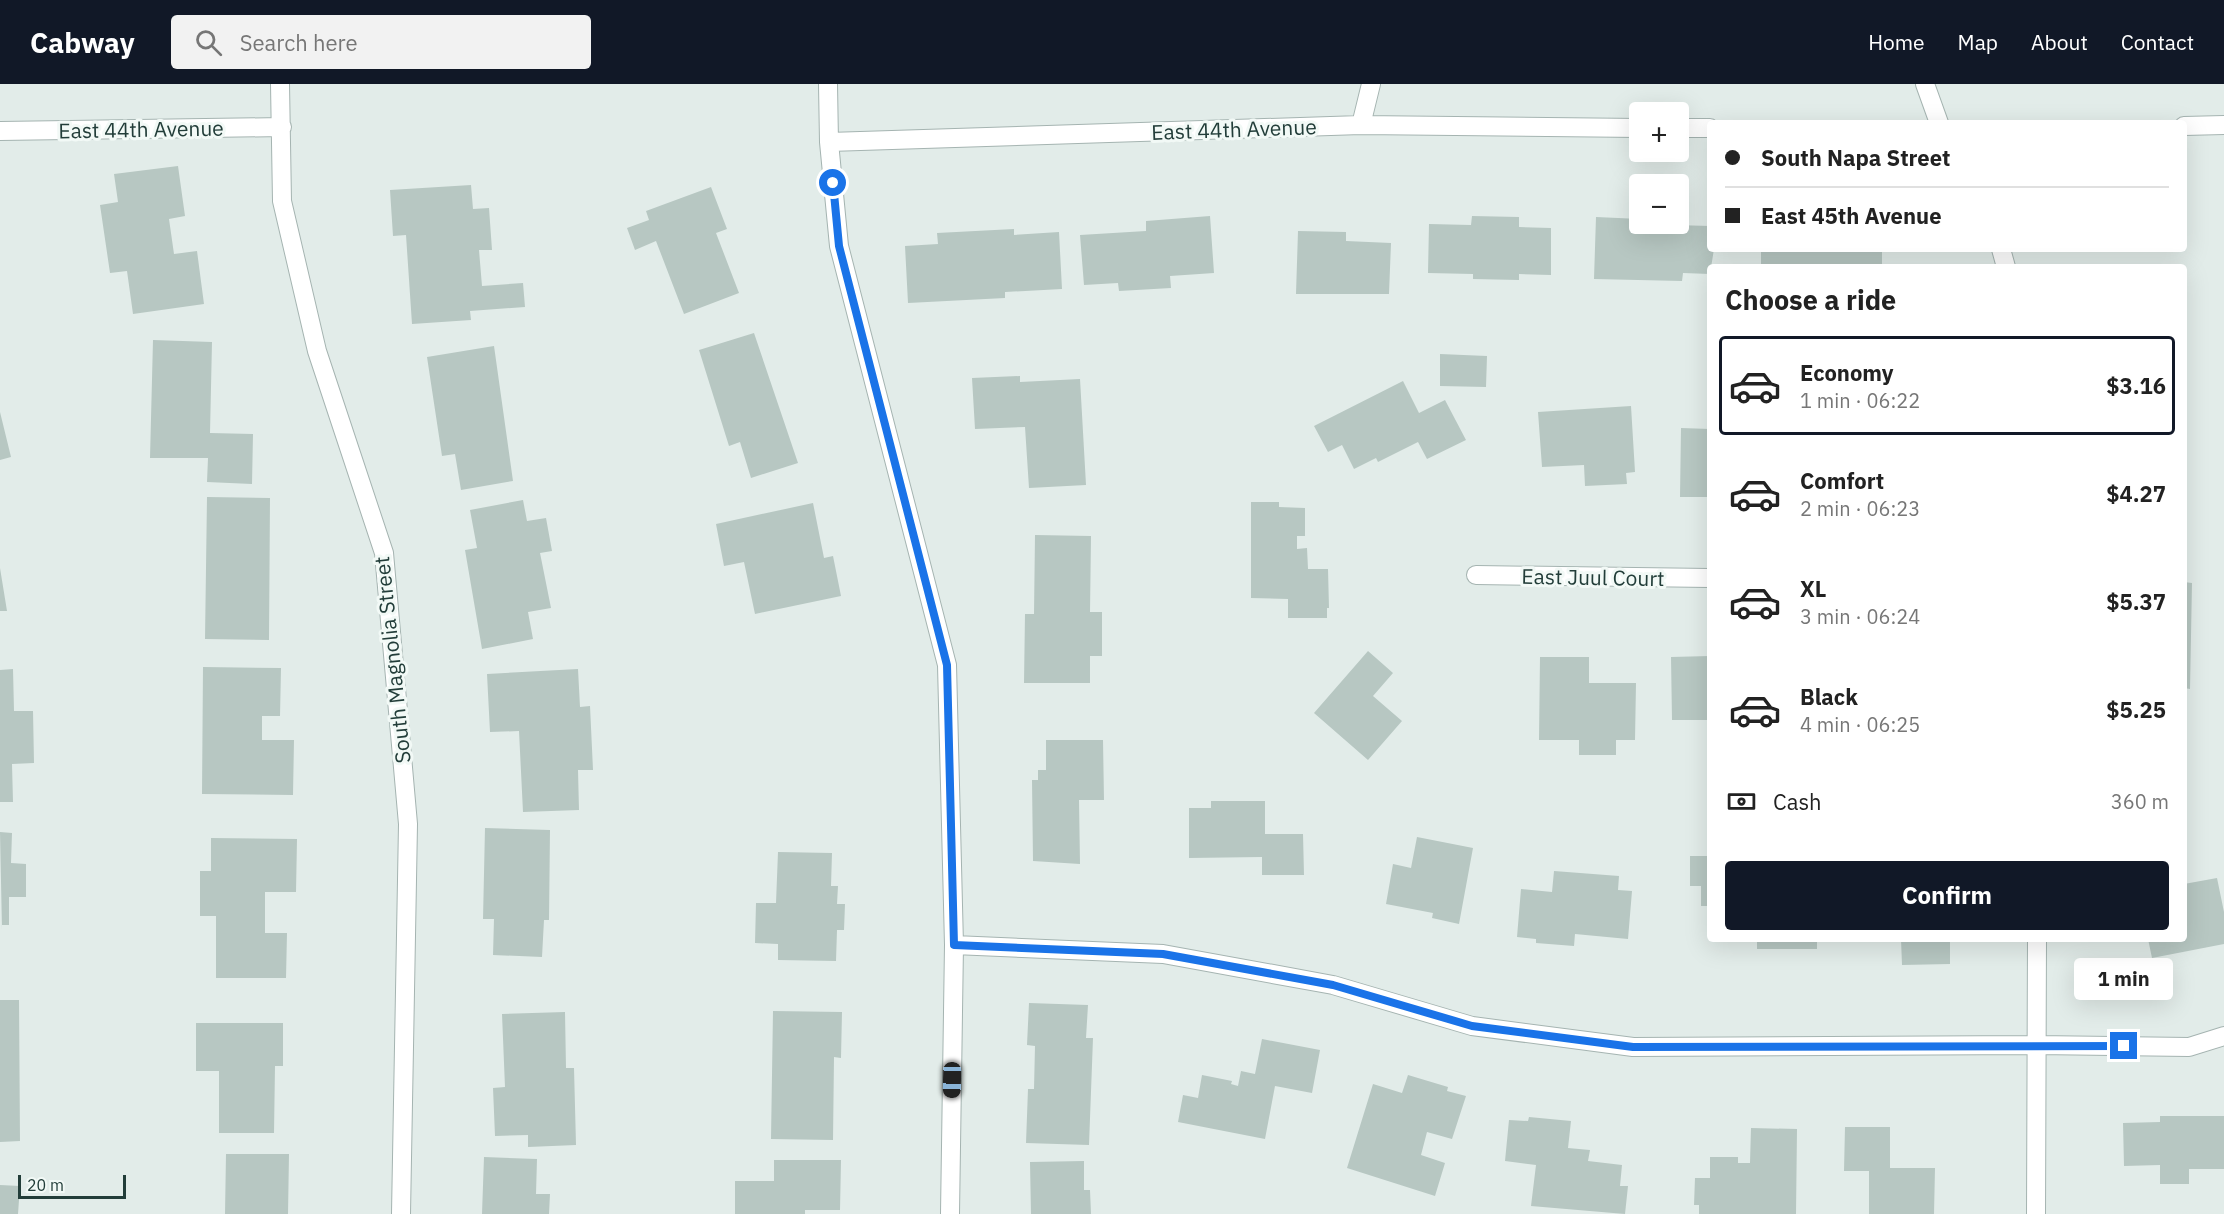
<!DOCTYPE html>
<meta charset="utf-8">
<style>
body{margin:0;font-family:"IBM Plex Sans",sans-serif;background:#f2f2f2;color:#222;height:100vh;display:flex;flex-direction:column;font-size:22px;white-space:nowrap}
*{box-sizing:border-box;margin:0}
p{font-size:20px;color:#767676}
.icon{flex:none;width:33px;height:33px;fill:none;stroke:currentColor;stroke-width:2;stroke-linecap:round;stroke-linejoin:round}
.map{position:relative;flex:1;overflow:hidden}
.side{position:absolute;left:1707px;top:180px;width:480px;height:678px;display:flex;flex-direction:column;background:#fff;border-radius:6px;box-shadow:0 6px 24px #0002}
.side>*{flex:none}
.hud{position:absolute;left:1707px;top:36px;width:480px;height:132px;border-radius:6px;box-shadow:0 6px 24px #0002;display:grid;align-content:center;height:132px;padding:0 18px;background:#fff}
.fabs{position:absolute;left:1629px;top:18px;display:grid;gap:12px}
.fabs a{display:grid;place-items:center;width:60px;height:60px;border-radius:6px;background:#fff;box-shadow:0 6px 24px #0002;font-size:30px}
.scale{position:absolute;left:18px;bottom:15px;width:108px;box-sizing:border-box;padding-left:6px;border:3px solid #223d39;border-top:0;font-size:16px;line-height:21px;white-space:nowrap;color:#223d39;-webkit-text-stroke:4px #f2f9f6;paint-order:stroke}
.end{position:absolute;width:27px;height:27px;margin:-14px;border:8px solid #1a73e8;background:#fff;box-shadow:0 0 0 3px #fff}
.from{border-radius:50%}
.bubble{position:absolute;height:42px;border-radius:6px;background:#fff;box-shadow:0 6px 24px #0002;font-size:20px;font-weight:700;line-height:42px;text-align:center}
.car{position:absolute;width:18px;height:36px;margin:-18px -9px;border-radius:8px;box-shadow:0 0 4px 2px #0007;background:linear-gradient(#222 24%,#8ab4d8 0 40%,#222 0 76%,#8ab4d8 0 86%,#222 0)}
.hud b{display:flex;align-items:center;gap:21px;height:57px;font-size:22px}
.hud b+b{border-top:2px solid #e0e0e0}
.hud i{width:15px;height:15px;background:#222}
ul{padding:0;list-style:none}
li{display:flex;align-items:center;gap:18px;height:99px;margin:0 12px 9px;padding:0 6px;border:3px solid transparent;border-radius:6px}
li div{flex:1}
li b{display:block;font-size:22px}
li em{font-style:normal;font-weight:700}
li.active{border-color:#111827}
li>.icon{width:54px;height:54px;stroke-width:1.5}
h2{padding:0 18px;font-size:27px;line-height:72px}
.pay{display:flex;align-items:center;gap:15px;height:66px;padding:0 18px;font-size:22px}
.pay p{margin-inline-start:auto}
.primary-button{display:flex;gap:12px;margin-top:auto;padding:12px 18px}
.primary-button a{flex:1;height:69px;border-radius:6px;background:#111827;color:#fff;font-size:24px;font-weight:700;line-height:69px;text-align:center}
header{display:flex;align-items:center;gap:36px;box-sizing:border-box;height:84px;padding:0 30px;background:#111827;color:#fff}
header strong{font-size:28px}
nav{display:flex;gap:33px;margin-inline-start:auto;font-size:21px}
.search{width:420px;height:54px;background:#f2f2f2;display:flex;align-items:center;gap:15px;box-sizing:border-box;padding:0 21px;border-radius:6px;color:#767676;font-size:22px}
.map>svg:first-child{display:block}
.building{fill:#b7c7c2}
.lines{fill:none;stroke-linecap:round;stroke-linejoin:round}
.minor-casing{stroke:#a5b4b1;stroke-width:20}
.minor{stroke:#fff;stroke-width:18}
.route{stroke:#1a73e8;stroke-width:8}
.labels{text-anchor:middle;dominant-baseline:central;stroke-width:6;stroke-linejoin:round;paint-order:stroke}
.street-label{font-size:21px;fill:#223d39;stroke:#f2f9f6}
</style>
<header>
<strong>Cabway</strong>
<div class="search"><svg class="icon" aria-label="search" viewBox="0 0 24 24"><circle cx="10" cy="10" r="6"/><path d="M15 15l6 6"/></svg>Search here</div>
<nav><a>Home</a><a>Map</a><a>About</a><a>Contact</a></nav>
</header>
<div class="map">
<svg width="2224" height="1130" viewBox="0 0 2224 1130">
<rect width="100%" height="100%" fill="#e2ece9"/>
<!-- building -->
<path class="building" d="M178 82 185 132 169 135 174 170 197 167 204 220 133 230 127 187 110 189 100 121 118 118 114 90Z
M471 101 473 125 489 124 492 166H479L482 202 523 199 525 223 470 227 471 236 412 240 406 151 393 152 390 106Z
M711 103 727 145 716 149 739 209 684 230 656 157 635 166 627 144 649 136 646 127Z
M1210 132 1214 189 1170 192 1171 204 1119 207 1118 199 1084 201 1080 151 1146 147V137Z
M1472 132 1519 133V143L1551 144V191L1519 190V196L1473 195V190L1428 189 1429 140 1471 141Z
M1596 133 1640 135V140L1710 142V165H1714L1710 190 1683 189 1682 197 1594 195Z
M1014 145V151L1059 148 1062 205 1005 208V214L908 219 905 162 938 160 937 149Z
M1298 147 1346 148V157L1391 159 1389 210H1296Z
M1761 165H1882V183H1761Z
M754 249 798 379 751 394 740 358 729 362 699 266Z
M153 256 212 258 210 349 253 350 252 400 207 398 208 374H150Z
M494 262 513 397 461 406 455 370 442 372 427 273Z
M1440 270 1487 272 1486 303 1440 302Z
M1020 292V298L1080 295 1086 401 1029 404 1025 343 975 345 972 294Z
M1403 297 1419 329 1445 316 1466 356 1427 375 1418 358 1378 378 1376 374 1354 385 1342 361 1328 368 1314 342Z
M1631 322 1635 388 1626 389 1627 400 1585 402 1584 381 1542 383 1538 328Z
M0 328 11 373 0 376Z
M1681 344 1710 345V413H1680Z
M207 413 270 414 269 556 205 555Z
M523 416 527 437 546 434 552 467 540 469 551 524 528 528 533 555 482 565 465 466 477 464 470 426Z
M1251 418H1279V423L1305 424V452H1297V465L1307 464 1308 485H1328L1329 524H1327V534H1288V515L1251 514Z
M813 419 824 474 833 472 841 512 755 530 744 478 724 482 716 440Z
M1035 451 1091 452 1090 528H1102V572H1090V599H1024L1025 530H1034Z
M0 484 7 527H0Z
M2184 498 2192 499 2190 605 2184 604Z
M1368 567 1393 589 1373 612 1402 637 1368 676 1314 629Z
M1710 572V636H1672L1671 573Z
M1540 573H1589V599H1636L1635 656H1616V671H1579V656H1539Z
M203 583 281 584 280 632H262V656H294L293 711 202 710Z
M13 585 14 627H33L34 679 12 680 13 718H0V586Z
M578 585 580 623 590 622 593 686H578L579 726 523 728 519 647 490 648 487 590Z
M1046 656H1103L1104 716H1079L1080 780 1033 777 1032 696H1038V686H1046Z
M1211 717H1265V750H1303L1304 791H1262V773L1189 774V724H1211Z
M485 744 550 746 549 836H544L542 873 493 871 494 835H483Z
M0 748 12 749 11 779 26 780V813H9V841H2V846Z
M1417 753 1473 764 1459 840 1432 834 1433 829 1386 820 1393 780 1411 784Z
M211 754 297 755 296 808H265V849H287L286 894H216V832H200V787H211Z
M778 768 832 769 831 802H838L837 820H845L844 846H837L836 877 778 876V860L755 859 756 819H776Z
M1690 772H1710V822H1701V802H1690Z
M1554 787 1619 792 1618 806 1632 807 1628 855 1575 850 1574 862 1536 859V855L1517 853 1521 805 1552 808Z
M2217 794 2224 828V860L2152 874 2148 855H2184V800Z
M1757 855H1817V865H1757Z
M1901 855H1950V880L1902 881Z
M0 916H19L20 1057 0 1058Z
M1029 919 1088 921 1086 954H1093L1089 1061 1026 1059 1028 1005H1034L1035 962 1027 961Z
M773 927 842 928 841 974 834 973 833 1056 771 1055Z
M565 928 566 984H574L576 1061 528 1063V1051L495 1052 493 1004 505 1003 502 930Z
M196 939H283V982H275L274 1049H219V987H196Z
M1262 955 1320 966 1312 1009 1275 1002 1265 1055 1178 1038 1183 1011 1198 1014 1202 991 1232 997 1231 1000 1238 1002 1241 987 1255 990Z
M1408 991 1448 1003 1447 1007 1466 1012 1452 1055 1427 1048 1421 1071 1445 1079 1435 1112 1347 1084 1373 1000 1402 1009Z
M2160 1032H2224V1085H2189V1100H2160V1081L2124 1082 2123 1039 2160 1038Z
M1529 1033 1571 1037 1568 1064 1590 1066 1588 1077 1622 1081 1620 1102H1628L1625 1130 1531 1122 1536 1081 1505 1077 1509 1036 1528 1037Z
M1845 1043H1890V1084H1935L1934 1130H1869V1087H1844Z
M1751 1044 1797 1045 1796 1130H1699V1121H1694L1695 1094H1710V1073H1738V1079H1750Z
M226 1070H289L288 1130H225Z
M484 1073 537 1075 536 1110H550L549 1130H482Z
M774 1076H841L840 1126H805V1130H735V1097H774Z
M1084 1077V1106H1090L1091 1130H1031L1030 1078Z
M0 1101 20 1102 18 1130H0Z"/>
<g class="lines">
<!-- minor casing -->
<g class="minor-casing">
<path id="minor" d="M280 0 282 117 317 267 384 469 408 740 401 1130
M828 0 829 58 839 162 947 581 954 861 950 1130
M1925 0 1939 39
M1361 41 1371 0
M2184 42 2224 41
M1678 44H1710
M0 47 282 43
M829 58 1361 41 1640 44
M2001 165 2006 183
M1476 491 1710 494
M954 861 1163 870 1333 901 1472 942 1633 963 2037 961 2189 963 2224 952
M2036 1130 2037 855"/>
</g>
<!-- minor -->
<use href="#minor" class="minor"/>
</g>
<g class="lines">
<!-- route -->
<path class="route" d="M833 99 839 162 947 581 954 861 1163 870 1333 901 1472 942 1633 963 2124 962"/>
</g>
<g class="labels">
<!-- street labels -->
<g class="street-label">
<text transform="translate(141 45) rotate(-1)">East 44th Avenue</text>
<text transform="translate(1234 45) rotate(-2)">East 44th Avenue</text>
<text transform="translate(1593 493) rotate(1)">East Juul Court</text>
<text transform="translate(392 576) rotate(-96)">South Magnolia Street</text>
</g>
</g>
</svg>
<div class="fabs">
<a>+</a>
<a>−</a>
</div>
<div class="scale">20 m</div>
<i class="end from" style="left:833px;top:99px"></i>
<i class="end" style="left:2124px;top:962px"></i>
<div class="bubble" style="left:2074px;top:874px;width:99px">1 min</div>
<i class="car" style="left:952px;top:996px;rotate:181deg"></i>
<div class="hud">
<b><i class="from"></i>South Napa Street</b>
<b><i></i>East 45th Avenue</b>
</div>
<section class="side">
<h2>Choose a ride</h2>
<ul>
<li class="active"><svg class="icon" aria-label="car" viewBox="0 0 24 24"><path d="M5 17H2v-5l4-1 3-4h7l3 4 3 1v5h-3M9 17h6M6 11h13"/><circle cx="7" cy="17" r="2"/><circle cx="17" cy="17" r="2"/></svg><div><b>Economy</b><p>1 min · 06:22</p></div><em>$3.16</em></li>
<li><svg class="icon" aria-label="car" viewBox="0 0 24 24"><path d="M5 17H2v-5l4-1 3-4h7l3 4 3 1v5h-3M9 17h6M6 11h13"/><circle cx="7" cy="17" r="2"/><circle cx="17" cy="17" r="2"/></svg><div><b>Comfort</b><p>2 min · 06:23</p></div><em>$4.27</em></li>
<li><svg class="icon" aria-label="car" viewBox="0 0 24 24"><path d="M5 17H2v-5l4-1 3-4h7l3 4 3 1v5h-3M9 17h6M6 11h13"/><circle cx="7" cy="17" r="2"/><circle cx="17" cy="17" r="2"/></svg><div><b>XL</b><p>3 min · 06:24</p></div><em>$5.37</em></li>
<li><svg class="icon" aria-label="car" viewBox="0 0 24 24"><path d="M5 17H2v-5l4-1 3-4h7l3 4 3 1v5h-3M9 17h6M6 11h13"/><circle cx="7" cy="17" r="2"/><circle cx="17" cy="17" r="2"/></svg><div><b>Black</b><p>4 min · 06:25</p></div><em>$5.25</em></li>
</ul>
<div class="pay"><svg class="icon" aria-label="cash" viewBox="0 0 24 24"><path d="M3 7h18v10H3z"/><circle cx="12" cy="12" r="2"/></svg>Cash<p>360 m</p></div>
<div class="primary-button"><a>Confirm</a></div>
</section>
</div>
